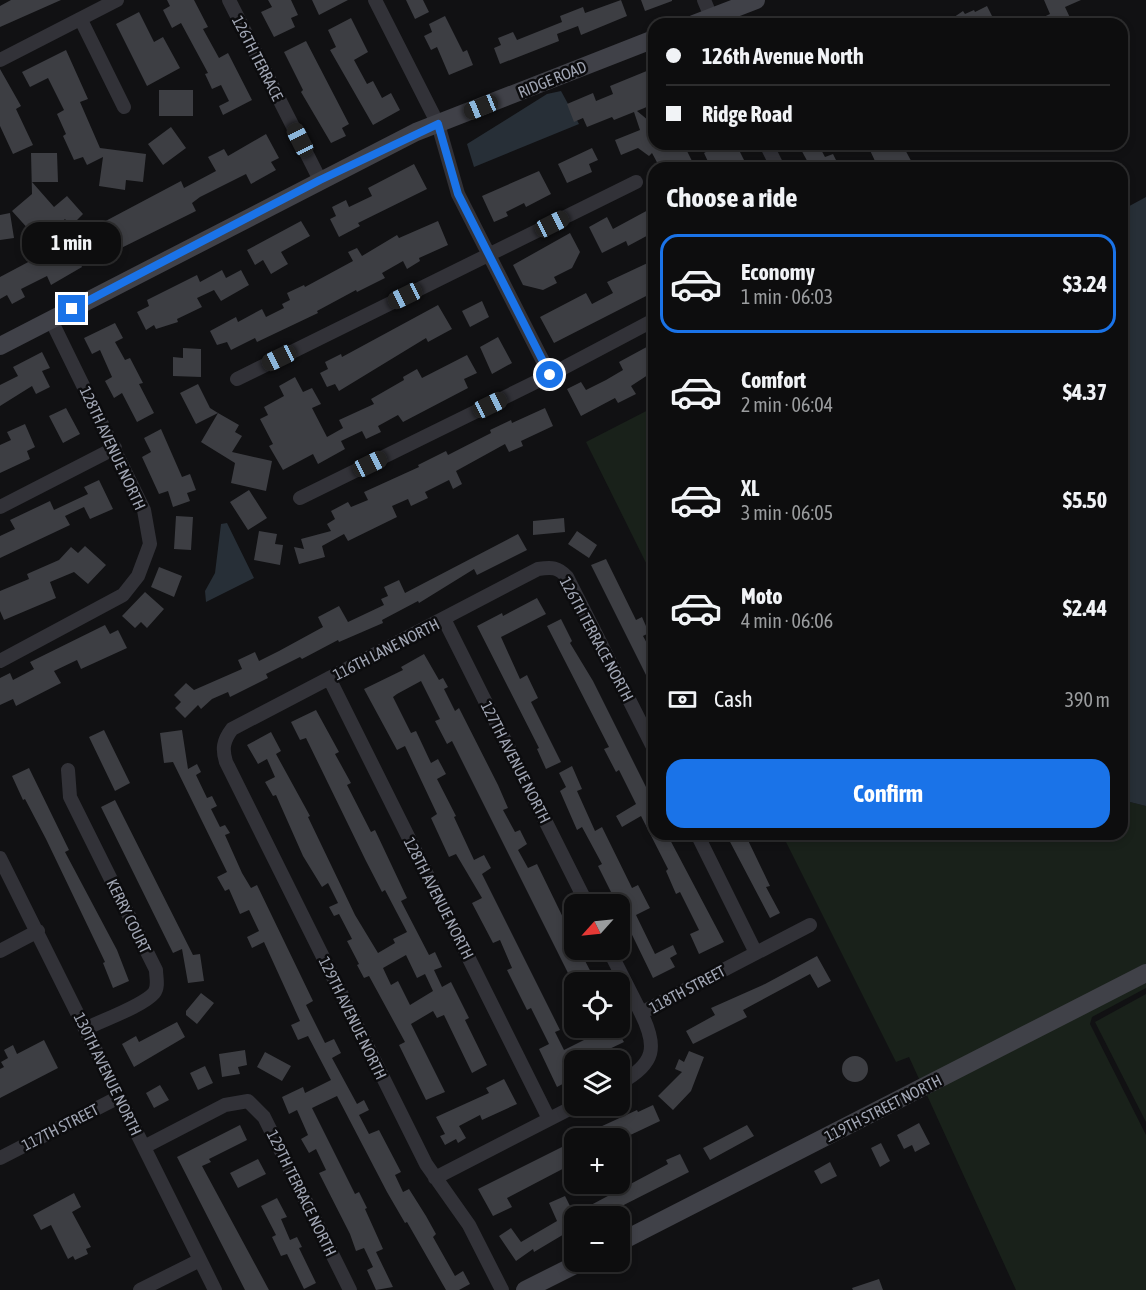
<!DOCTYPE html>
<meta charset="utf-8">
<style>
body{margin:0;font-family:"Asap Condensed",sans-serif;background:#1b1b1c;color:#f1f3f6;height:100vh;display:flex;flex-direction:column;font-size:22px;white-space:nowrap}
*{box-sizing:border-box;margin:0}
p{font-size:20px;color:#9a9c9e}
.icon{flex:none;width:33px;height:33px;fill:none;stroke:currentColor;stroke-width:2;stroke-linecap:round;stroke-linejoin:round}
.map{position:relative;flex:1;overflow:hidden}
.sheet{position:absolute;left:648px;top:162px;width:480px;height:678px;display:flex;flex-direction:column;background:#0d0d0e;border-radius:18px;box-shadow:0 3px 9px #0003,0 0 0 2px #2d2d2e}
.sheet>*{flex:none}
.top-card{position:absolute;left:648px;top:18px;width:480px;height:132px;border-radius:18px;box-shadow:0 3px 9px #0003,0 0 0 2px #2d2d2e;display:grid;align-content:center;height:132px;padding:0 18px;background:#0d0d0e}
.needle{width:39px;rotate:243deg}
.tools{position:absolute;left:564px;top:894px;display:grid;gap:12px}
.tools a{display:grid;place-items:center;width:66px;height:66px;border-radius:12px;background:#0d0d0e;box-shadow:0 3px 9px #0003,0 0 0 2px #2d2d2e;font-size:30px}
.end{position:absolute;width:27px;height:27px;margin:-14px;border:8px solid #1a73e8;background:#fff;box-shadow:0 0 0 3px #fff}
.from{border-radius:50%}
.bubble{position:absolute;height:42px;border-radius:18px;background:#0d0d0e;box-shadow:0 3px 9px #0003,0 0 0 2px #2d2d2e;font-size:20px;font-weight:700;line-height:42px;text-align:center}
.car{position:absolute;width:18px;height:36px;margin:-18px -9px;border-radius:8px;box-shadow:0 0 4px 2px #0007;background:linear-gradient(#222 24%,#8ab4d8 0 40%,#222 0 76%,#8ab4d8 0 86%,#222 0)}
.top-card b{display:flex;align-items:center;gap:21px;height:57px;font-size:22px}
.top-card b+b{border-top:2px solid #2d2d2e}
.top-card i{width:15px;height:15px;background:#f1f3f6}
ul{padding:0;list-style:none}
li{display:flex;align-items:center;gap:18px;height:99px;margin:0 12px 9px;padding:0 6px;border:3px solid transparent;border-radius:18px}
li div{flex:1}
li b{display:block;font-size:22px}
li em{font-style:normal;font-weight:700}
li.on{border-color:#1a73e8}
li>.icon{width:54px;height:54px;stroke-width:1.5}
h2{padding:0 18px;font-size:27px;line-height:72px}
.pay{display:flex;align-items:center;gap:15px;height:66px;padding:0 18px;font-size:22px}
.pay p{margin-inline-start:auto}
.primary-button{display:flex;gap:12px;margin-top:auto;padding:12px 18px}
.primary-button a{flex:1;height:69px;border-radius:18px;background:#1a73e8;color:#fff;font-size:24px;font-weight:700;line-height:69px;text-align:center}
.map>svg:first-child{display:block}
.green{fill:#19211a}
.water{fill:#272f37}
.building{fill:#3d3e43;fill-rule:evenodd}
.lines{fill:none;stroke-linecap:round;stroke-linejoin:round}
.street{stroke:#323238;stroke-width:14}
.secondary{stroke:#404148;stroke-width:18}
.route{stroke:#1a73e8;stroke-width:8}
.labels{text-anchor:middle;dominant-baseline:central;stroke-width:5;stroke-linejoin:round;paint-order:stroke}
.street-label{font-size:16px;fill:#a1a6b4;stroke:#0c0c0e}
</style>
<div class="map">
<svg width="1146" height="1290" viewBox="0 0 1146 1290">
<rect width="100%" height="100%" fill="#111113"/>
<!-- green -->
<path class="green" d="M654 407V579L586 442Z
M1122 800 1146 806V966L920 1081 909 1057 896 1062 782 834H1122Z
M1146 979V988L1092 1017 1090 1024 1146 1135V1290H1016L926 1093Z
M1146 994V1122L1095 1022Z"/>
<!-- water -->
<path class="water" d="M561 91 579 124 474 167 467 144 547 94Z
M1146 197V806L1122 800V210Z
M227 523 254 578 206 602 205 591 215 573 221 524Z"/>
<!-- building -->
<path class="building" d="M11 0H61L0 27V6Z
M167 0H194L208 27 203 29 219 58 228 53 252 100 223 115 219 106 229 101 221 85 212 89 205 74 208 73 181 23 172 28 163 10 170 6Z
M268 0H291L298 15 291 18 295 27 274 37 261 12 272 7Z
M312 0H348L319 15Z
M406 0H423L429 12 415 19Z
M621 0 627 16 581 35 578 26 557 34 559 41 500 64 494 48 501 45 498 38 513 32 517 40 562 22 560 16 583 7 585 13Z
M641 0H672V1L645 11Z
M1044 0H1081L1065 7 1073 24H1029L1050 14Z
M987 6 996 24H944L963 11 965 14 974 10 975 12Z
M139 12 154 42 163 37 180 68 147 86 116 24Z
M445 16 463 52 467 50 473 65 449 75 437 47 431 50 424 36 432 32 429 24Z
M351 18 368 52 354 60 367 84 373 81 382 98 391 93 400 110 373 125 330 50 336 47 328 30Z
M306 41 349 124 342 128 346 136 331 143 301 92 303 90 284 52Z
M66 50 88 99 80 102 100 148 146 154 143 182 126 180 125 190 99 186 103 157 87 165 83 157 74 160 63 136 66 134 57 114 64 110 48 78 30 87 22 72Z
M654 68V104L637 111 654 125V144H674L677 149 684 145 692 161 685 165 687 168H660L652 153 649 156 638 148 621 155 615 140 640 130 634 112 614 120 612 117 587 127 583 118 574 122 567 104 593 93 596 101 613 94 610 86Z
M0 69 21 106 16 109 33 145 13 154 0 126Z
M159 90H193V116H159Z
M171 127 186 148 163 165 148 144Z
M266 134 279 158 271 162 276 170 251 184 246 174 200 197 192 203 196 211 103 257 99 249 78 258 82 267 51 285 47 276 21 289 25 297 12 304 7 295 0 299V277L181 181 184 188 216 171 208 157 224 149 228 156Z
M708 144H736L748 168H711L704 153 711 149Z
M798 144H818L825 157 833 154 840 168H811Z
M867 144H902L915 168H860L875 161Z
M592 148 598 160 589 164 592 172 567 183 558 164Z
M31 153H57L58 182H32L54 207 67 196 83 214 71 226 65 219 40 242 12 211 32 194Z
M414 164 427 189 358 223 360 226 339 237 330 219 336 216 332 207 346 200 349 207 372 196 368 188Z
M539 171 551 194 526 207 524 203 506 212 508 216 494 222 482 196Z
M650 209 654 217V232L628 246 626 241 602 253 589 227 607 217 613 229Z
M10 213 14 238 0 240V215Z
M301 221 310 236 281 252 288 264 271 274 263 260 255 265 247 250Z
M438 221 448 245 419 258 420 261 407 269 403 261 382 273 385 278 357 292 356 290 317 311 318 313 257 342 255 338 231 350 227 342 217 345 210 331 236 317 238 322 262 309 266 317 284 308 282 304 290 300 287 293 304 285 305 287 353 261 348 252 357 248 362 256 397 235 399 238Z
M570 233 580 252 572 268 554 277 557 283 543 290 523 285 513 265Z
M654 260V292L554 343 540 317 586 293 592 304 613 293 607 282Z
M222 270 226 278 241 270 249 285 221 301 214 290 197 298 202 307 177 319 178 322 156 329 154 325 146 330 137 312 149 306 147 300 197 275 200 282Z
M482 301 489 317 470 327 462 311Z
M438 305 452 329 428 342 426 338 339 391 335 384 327 387 320 373 328 369 325 362 341 354 342 357Z
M115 323 123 338 115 342 125 360 130 358 143 383 139 384 154 413 137 422 122 393 114 398 105 381 112 377 100 350 92 354 84 338Z
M498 337 512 363 492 374 480 347Z
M654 343V371L631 386 636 394 618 403 615 398 581 416 567 389 581 382 586 390 606 380 623 370 619 362Z
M183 348 201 349V377L173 376V357L183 358Z
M42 352 50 368 42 371 50 387 36 394 32 386 0 406V385L18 376 13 367Z
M467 355 477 373 464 379 468 388 403 422 398 415 378 426 381 432 366 439 362 431 341 441 345 449 318 464 313 454 283 470 269 446 273 444 260 419 268 415 264 407 284 396 279 386 295 377 303 392 312 388 321 404 312 408 327 437 343 428 339 420 374 404 371 399 404 380 403 377 417 369 422 378Z
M198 384 210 408 218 413 196 424 180 393Z
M66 408 80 434 63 443 49 416Z
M545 408 553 426 521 441 523 446 509 452 505 444 456 471 462 484 453 489 449 480 425 492 428 498 411 506 408 499 392 506 397 517 348 541 344 534 322 546 325 557 299 564 294 547 304 549 301 539 331 531 327 524 335 519 331 511 348 502 351 507 368 500 364 492 419 467 418 465 446 451 448 455 491 433 490 430 511 420 512 423Z
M218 413 239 425 235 432 242 436 232 452 272 461 266 491 231 483 235 463 201 442Z
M25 424 35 447 27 451 30 459 0 473V445L11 440 7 432Z
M161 429 182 477 190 474 196 490 187 493 190 501 173 507 168 491 159 494 142 457 151 452 144 438Z
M99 480 113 509 90 519 84 507 65 516 70 525 0 558V536L15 529 10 520 50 501 54 510 88 494 84 487Z
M249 490 267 518 248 530 230 502Z
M176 516 193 517 191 550 174 549Z
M564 518 565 532 533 535V521Z
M259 531 277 534 275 544 283 545 280 565 254 560Z
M577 531 597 545 589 558 568 544Z
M518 534 527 550 477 575 474 569 419 603 418 601 382 620 383 623 339 642 338 640 302 659 300 657 266 674 268 678 230 697 228 692 212 699 201 709 198 705 185 718 175 708 181 702 174 695 186 683 194 690 242 669 238 660 255 652 259 661 279 651 323 627 318 617 339 606 348 622 384 605 381 599 388 596 384 587 399 580 405 593Z
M85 546 106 565 88 584 74 572 50 582 56 598 4 620 0 611V591L29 579 27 574 59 560 71 547 78 553Z
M606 559 636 620 642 617 649 633 643 636 654 656V691L591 565Z
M159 567 182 576 174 597 151 587Z
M145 592 164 609 147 628 141 622 135 628 122 616Z
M537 598 546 614 501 637 520 679 527 675 538 698 531 702 561 762 546 769 537 749 539 748 477 626 502 613 503 616Z
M561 619 572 641 570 643 593 681 649 793 654 806V834H667L724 942 699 954 690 934 699 930 680 892 676 894 666 871 668 869 641 816 622 827 616 816 636 804 619 770 616 772 604 749 609 747 547 626Z
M105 625 110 634 118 630 127 648 81 669 77 660 54 671 61 683 16 706 13 699 0 705V678L10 673 13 680 34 669 30 662Z
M424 654 439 680 443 678 448 687 444 689 455 711 459 708 498 785 508 808 503 810 515 832 520 830 527 844 518 850 528 868 537 864 574 940V956L581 953 596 982H574V985L452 741 447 744 435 721 440 719 421 681 397 694 393 697 411 733 416 731 431 763 438 759 446 774 437 779 456 816 454 817 474 860 484 855 491 868 482 874 560 1030 555 1032 564 1050 602 1031 600 1028H616L624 1042 601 1053 604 1058 598 1060H574V1078L557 1087 539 1049 549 1044 531 1008 527 1010 507 970 512 968 500 940 493 943 472 903 482 898 456 854 449 857 431 818 437 814 405 746 397 750 364 689 403 670 401 667Z
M316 710 339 752 335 754 351 783 347 785 371 832 375 830 407 898 401 901 429 955 435 952 442 967 434 970 442 987 451 982 469 1018 465 1020 487 1065 472 1073 444 1015 437 1018 433 1011 411 1024 445 1092 426 1100 399 1045 405 1042 369 976 364 978 357 965 359 964 347 941 352 939 339 914 334 916 329 907 338 903 328 883 322 887 303 856 276 795 273 796 265 782 275 777 267 759 258 764 247 745 271 732 281 751 276 754 310 816 308 817 355 915 378 953 395 943 393 939 407 932 385 890 382 892 366 861 306 738 300 740 291 722ZM406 955 417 978 425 974 433 991 410 1005 398 981 391 985 383 968Z
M104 730 130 783 115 791 89 737Z
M182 730 188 769 197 764 201 772 196 775 207 798 212 796 217 806 211 809 220 827 225 825 230 833 225 835 242 873 251 888 257 885 313 1001 306 1005 325 1043 334 1039 341 1053 332 1058 357 1104 364 1100 369 1110 359 1115 369 1134 379 1130 401 1172 395 1175 403 1192 409 1189 426 1216 436 1234 433 1237 455 1276 463 1271 470 1284 459 1290H446L407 1222 405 1223 387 1192 337 1096 312 1108 355 1194 359 1192 367 1208 365 1209 383 1249 376 1252 393 1287 376 1290 367 1270 373 1267 364 1248 356 1251 350 1234 319 1173 326 1170 316 1149 309 1153 301 1139 308 1135 297 1110 289 1114 282 1097 303 1087 305 1093 331 1080 308 1036 298 1040 291 1025 300 1021 264 942 252 948 247 937 259 931 249 910 240 914 229 889 225 891 217 877 227 872 173 762 164 763 160 733Z
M572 766 582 789 577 791 595 831 602 827 632 888 638 885 650 908 636 915 655 954 673 945 677 954 670 958 675 967 653 978 620 910V904H617L598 866 602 864 582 827 577 830 560 791 566 787 559 773Z
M29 768 69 850 65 852 117 950 129 981 113 988 103 963 105 962 46 839 25 799 23 800 12 776Z
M115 800 193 955 200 954 204 981 188 983 182 949 173 953 101 807Z
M736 834H745L770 886 766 887 780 913 770 918 728 838Z
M817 956 831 981 818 988 810 974 743 1010 747 1017 693 1044 686 1031 715 1015 711 1008 765 984Z
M201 993 214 1003 197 1024 186 1015V1011Z
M177 1022 185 1037 134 1067 122 1044 136 1036 139 1042Z
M44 1040 58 1068 0 1098V1069L4 1067 1 1062 8 1058 4 1050 13 1045 17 1054Z
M245 1050 247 1065 238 1067 240 1074 222 1077 219 1054Z
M689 1051 704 1057 691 1091 673 1110 658 1096 682 1072 675 1069 679 1059 684 1062Z
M265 1052 291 1066 282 1081 257 1067Z
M842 1069a13 13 0 1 1 26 0a13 13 0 1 1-26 0Z
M205 1066 213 1083 198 1090 190 1073Z
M504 1079 517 1104 482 1120 480 1115 459 1126 466 1138 458 1143 456 1139 445 1145 440 1136 445 1134 436 1117 489 1093 486 1088Z
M160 1085 169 1100 154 1108 146 1093Z
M653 1105 660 1121 624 1138H576L637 1110 638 1112Z
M919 1123 930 1144 915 1152 912 1145 904 1149 897 1135Z
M240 1125 247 1140 209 1159 211 1162 202 1166 269 1290H245L177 1157Z
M747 1125 754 1136 710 1160 703 1148Z
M574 1141V1163L507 1198 512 1207 493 1216 478 1189Z
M881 1143 890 1161 880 1167 871 1148Z
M680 1154 689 1172 602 1216H574V1219L568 1222 571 1230 534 1252 533 1249 516 1261 499 1236 511 1228 521 1242 557 1221 549 1203 565 1196 574 1214 668 1164 666 1160Z
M258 1159 266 1174 238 1188 230 1173Z
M830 1162 837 1176 821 1184 814 1171Z
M74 1193 81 1207 72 1212 91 1247 86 1249 88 1254 75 1260 73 1256 68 1259 51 1225 41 1230 33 1215Z
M277 1198 287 1217 281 1219 290 1240 297 1237 302 1247 299 1248 316 1283 304 1289 287 1254 281 1256 272 1237 276 1235 261 1206Z
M879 1279 883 1290H853L852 1288Z"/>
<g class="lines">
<!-- street -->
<path class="street" d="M229 0 320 180
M375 0 438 124 458 194 550 375
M704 0 714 24
M81 20 124 107
M0 60 117 0
M766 144 778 168
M237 379 636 182
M300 498 550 375 654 320
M0 507 115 448
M444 619 587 904
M0 661 123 595 138 576 150 544 144 510 51 320
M329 678 549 1119
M68 770 70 797 156 970C156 977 159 987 154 993 143 1006 103 1020 87 1028
M697 834 756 953
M0 858 215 1290
M609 950 641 1013
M0 951 38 931
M620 1083C655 1064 658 1047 641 1013L810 925
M144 1147 225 1105 248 1101 264 1117 350 1290
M0 1158 119 1097
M435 1178 575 1106
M140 1290 200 1260
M502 1290 469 1225 426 1164 226 762C222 749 223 741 232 729L538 569C552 567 558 567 567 577L654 749"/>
<!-- secondary -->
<path class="secondary" d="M694 24 756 0
M0 346 416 132 654 39
M620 1242 1146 973
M525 1290 581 1262"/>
</g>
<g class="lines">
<!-- route -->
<path class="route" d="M72 309 320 180 438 124 458 194 550 375"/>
</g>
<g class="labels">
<!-- street labels -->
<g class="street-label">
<text transform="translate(258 58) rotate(63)">126TH TERRACE</text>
<text transform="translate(552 79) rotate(-22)">RIDGE ROAD</text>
<text transform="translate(113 448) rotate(65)">128TH AVENUE NORTH</text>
<text transform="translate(597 639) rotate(62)">126TH TERRACE NORTH</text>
<text transform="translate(386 649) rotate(-27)">116TH LANE NORTH</text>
<text transform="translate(516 762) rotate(63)">127TH AVENUE NORTH</text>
<text transform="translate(439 898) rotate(63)">128TH AVENUE NORTH</text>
<text transform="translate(129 916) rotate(64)">KERRY COURT</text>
<text transform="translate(687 989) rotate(-28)">118TH STREET</text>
<text transform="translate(353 1018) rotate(64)">129TH AVENUE NORTH</text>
<text transform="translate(108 1074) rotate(64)">130TH AVENUE NORTH</text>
<text transform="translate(883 1108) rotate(-27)">119TH STREET NORTH</text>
<text transform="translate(60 1127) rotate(-27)">117TH STREET</text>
<text transform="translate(302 1193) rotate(64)">129TH TERRACE NORTH</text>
</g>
</g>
</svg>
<div class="tools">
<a><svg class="needle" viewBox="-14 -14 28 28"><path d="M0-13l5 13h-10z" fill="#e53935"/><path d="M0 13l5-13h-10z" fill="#9a9c9e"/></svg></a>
<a><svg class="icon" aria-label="locate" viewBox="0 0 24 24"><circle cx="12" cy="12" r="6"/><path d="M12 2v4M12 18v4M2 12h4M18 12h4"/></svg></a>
<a><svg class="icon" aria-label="layers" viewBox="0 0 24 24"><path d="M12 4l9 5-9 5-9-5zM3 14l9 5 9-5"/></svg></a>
<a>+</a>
<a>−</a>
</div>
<i class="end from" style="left:550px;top:375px"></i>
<i class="end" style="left:72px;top:309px"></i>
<div class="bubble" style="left:22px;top:222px;width:99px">1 min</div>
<i class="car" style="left:481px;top:107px;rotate:248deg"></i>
<i class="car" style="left:300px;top:140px;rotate:333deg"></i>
<i class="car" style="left:552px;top:224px;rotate:63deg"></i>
<i class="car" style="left:405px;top:296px;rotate:244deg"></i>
<i class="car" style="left:279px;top:358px;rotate:244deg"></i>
<i class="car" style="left:490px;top:405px;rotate:64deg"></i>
<i class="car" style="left:370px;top:464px;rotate:64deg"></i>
<div class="top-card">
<b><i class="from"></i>126th Avenue North</b>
<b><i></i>Ridge Road</b>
</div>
<section class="sheet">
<h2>Choose a ride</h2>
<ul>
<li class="on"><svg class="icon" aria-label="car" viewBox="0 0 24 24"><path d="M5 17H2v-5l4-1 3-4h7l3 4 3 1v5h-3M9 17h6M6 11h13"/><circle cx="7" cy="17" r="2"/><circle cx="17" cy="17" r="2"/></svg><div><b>Economy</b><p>1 min · 06:03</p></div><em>$3.24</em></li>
<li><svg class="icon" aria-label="car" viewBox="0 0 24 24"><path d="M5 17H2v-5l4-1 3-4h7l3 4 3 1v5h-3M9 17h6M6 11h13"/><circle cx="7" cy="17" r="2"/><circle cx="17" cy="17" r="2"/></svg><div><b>Comfort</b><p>2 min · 06:04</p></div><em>$4.37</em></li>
<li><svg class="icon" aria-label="car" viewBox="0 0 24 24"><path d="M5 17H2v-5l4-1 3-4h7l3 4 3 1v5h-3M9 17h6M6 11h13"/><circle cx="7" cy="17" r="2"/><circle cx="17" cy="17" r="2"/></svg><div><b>XL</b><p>3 min · 06:05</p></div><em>$5.50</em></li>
<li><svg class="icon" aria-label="car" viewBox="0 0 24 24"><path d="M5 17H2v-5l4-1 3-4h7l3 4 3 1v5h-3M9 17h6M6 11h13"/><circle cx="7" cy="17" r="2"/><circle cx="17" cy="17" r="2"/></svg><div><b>Moto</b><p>4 min · 06:06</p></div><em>$2.44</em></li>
</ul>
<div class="pay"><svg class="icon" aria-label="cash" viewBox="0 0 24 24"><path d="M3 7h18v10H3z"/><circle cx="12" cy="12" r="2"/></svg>Cash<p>390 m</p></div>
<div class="primary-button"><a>Confirm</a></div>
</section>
</div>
